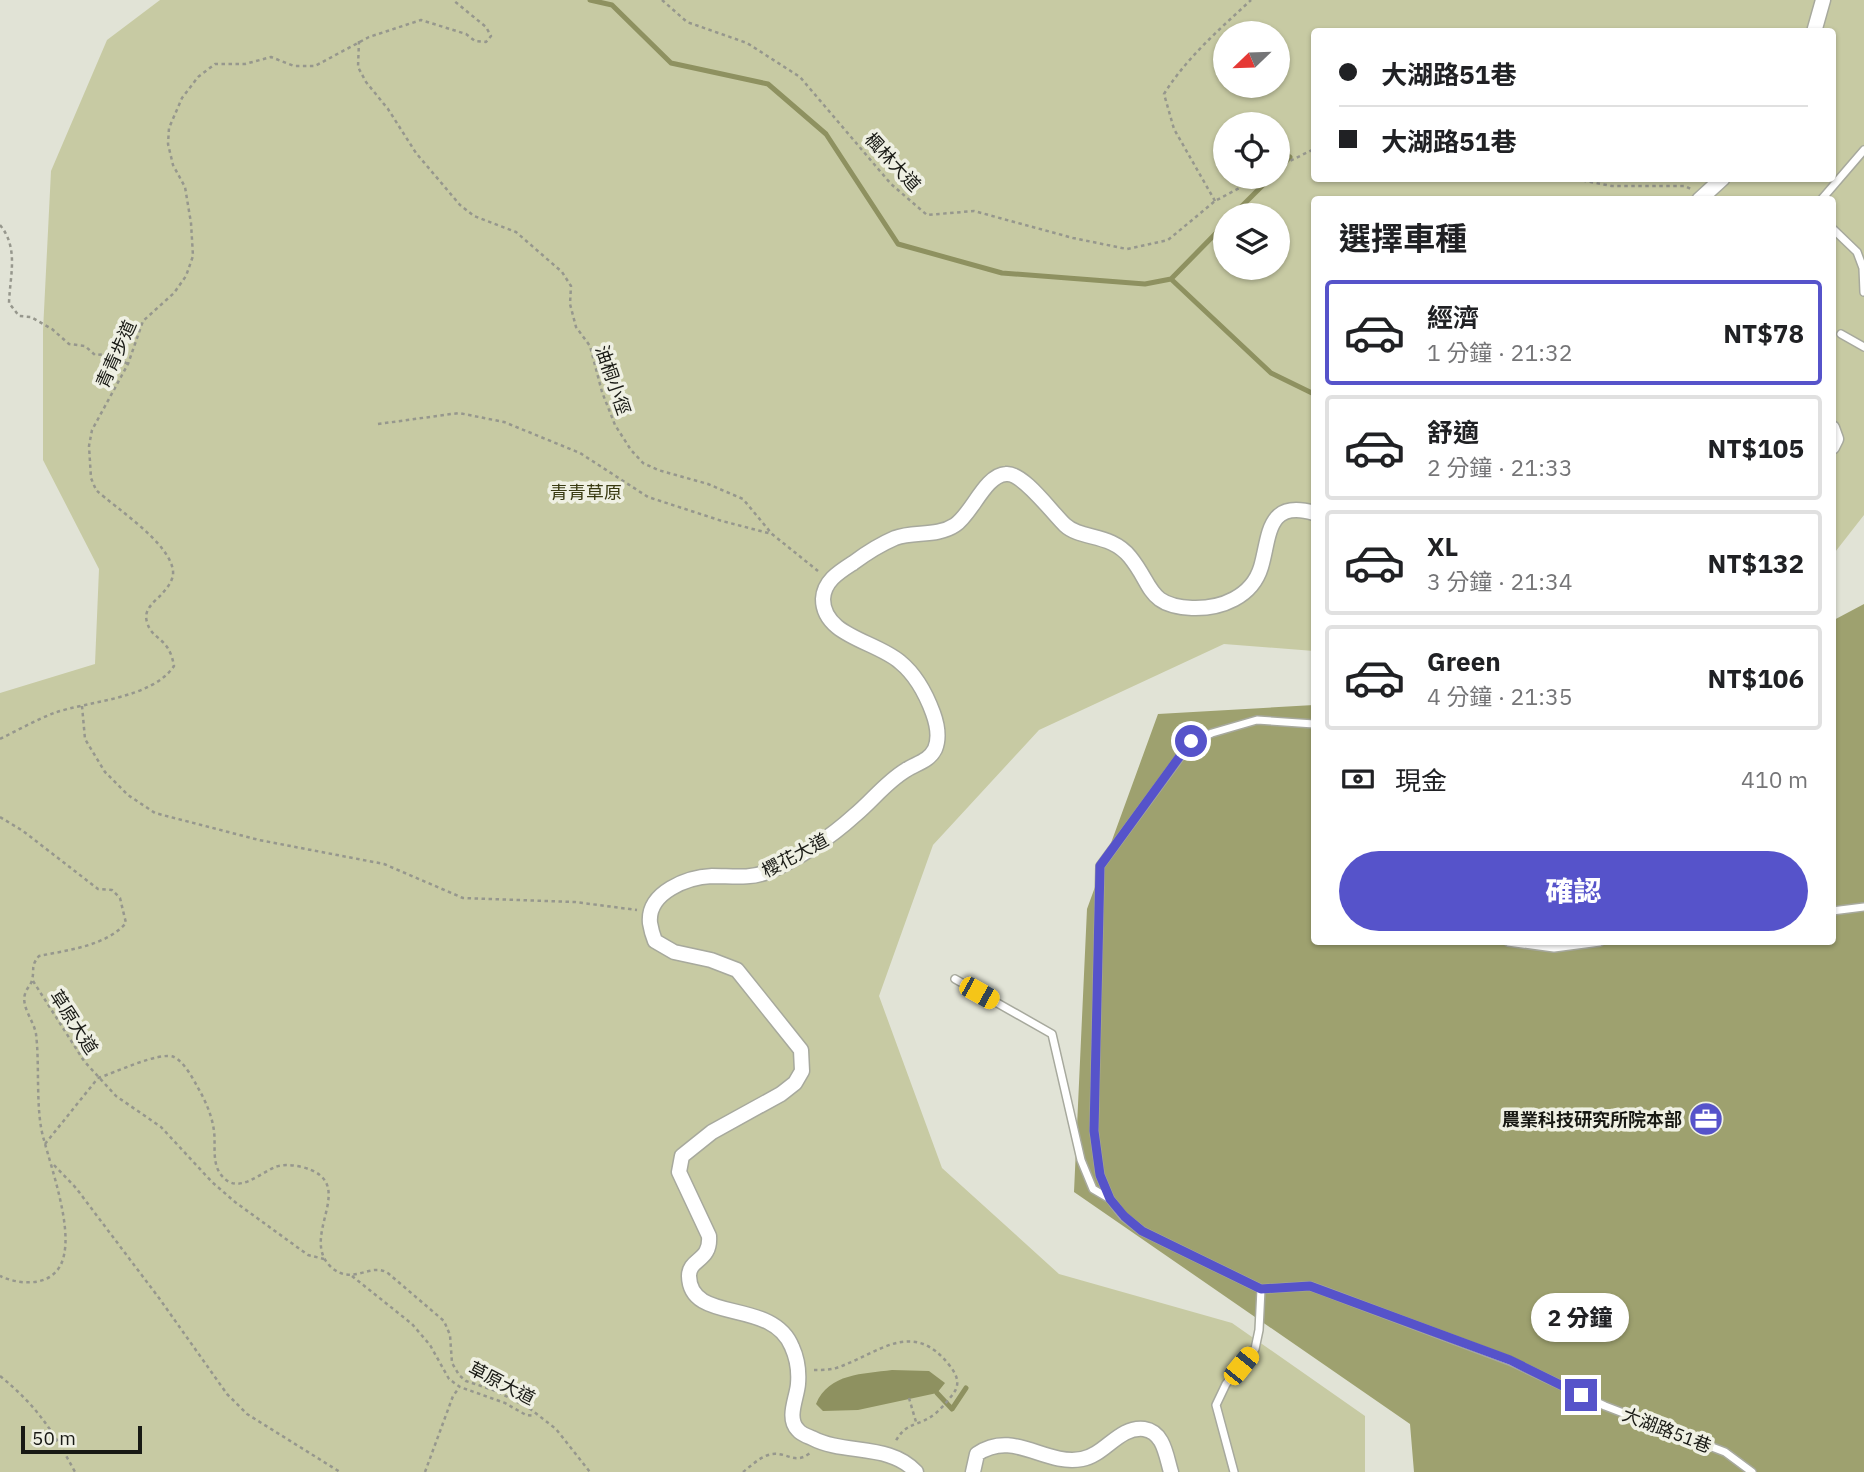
<!DOCTYPE html>
<html lang="zh-TW">
<meta charset="utf-8">
<style>
body{margin:0;font-family:"IBM Plex Sans","Noto Sans TC",sans-serif;background:#f6f6f6;color:#202124;height:100vh;display:flex;flex-direction:column;font-size:26px;white-space:nowrap}
*{box-sizing:border-box;margin:0}
p{font-size:23px;color:#757577}
.icon{flex:none;width:38px;height:38px;fill:none;stroke:currentColor;stroke-width:2;stroke-linecap:round;stroke-linejoin:round}
.map{position:relative;flex:1;overflow:hidden}
.panel{position:absolute;left:1311px;top:196px;width:525px;height:749px;display:flex;flex-direction:column;background:#fff;border-radius:7px;box-shadow:0 2px 5px #0004}
.panel>*{flex:none}
.banner{position:absolute;left:1311px;top:28px;width:525px;height:154px;border-radius:7px;box-shadow:0 2px 5px #0004;display:grid;align-content:center;height:154px;padding:0 28px;background:#fff}
.needle{width:46px;rotate:247deg}
.tools{position:absolute;left:1213px;top:21px;display:grid;gap:14px}
.tools a{display:grid;place-items:center;width:77px;height:77px;border-radius:50%;background:#fff;box-shadow:0 2px 5px #0004;font-size:35px}
.scale{position:absolute;left:21px;bottom:18px;width:121px;box-sizing:border-box;padding-left:7px;border:4px solid #181914;border-top:0;font-size:19px;line-height:24px;white-space:nowrap;color:#181914;-webkit-text-stroke:5px #eff0e3;paint-order:stroke}
.end{position:absolute;width:32px;height:32px;margin:-16px;border:9px solid #5653ca;background:#fff;box-shadow:0 0 0 4px #fff}
.from{border-radius:50%}
.bubble{position:absolute;height:49px;border-radius:24px;background:#fff;box-shadow:0 2px 5px #0004;font-size:23px;font-weight:800;line-height:49px;text-align:center}
.car{position:absolute;width:21px;height:42px;margin:-21px -10px;border-radius:9px;box-shadow:0 0 5px 2px #0007;background:linear-gradient(#f5c518 24%,#345 0 40%,#f5c518 0 76%,#345 0 86%,#f5c518 0)}
.banner b{display:flex;align-items:center;gap:24px;height:66px;font-size:26px}
.banner b+b{border-top:2px solid #e0e0e0}
.banner i{width:18px;height:18px;background:#202124}
ul{padding:0;list-style:none}
li{display:flex;align-items:center;gap:21px;height:105px;margin:0 14px 10px;padding:0 14px;border:4px solid #e0e0e0;border-radius:7px}
li div{flex:1}
li b{display:block;font-size:26px}
li em{font-style:normal;font-weight:800}
li.current{border-color:#5653ca}
li>.icon{width:63px;height:63px;stroke-width:1.5}
h2{padding:0 28px;font-size:32px;line-height:84px}
.pay{display:flex;align-items:center;gap:18px;height:77px;padding:0 28px;font-size:26px}
.pay p{margin-inline-start:auto}
.primary-button{display:flex;gap:14px;margin-top:auto;padding:14px 28px}
.primary-button a{flex:1;height:80px;border-radius:42px;background:#5653ca;color:#fff;font-size:28px;font-weight:800;line-height:80px;text-align:center}
.map>svg:first-child{display:block}
.green{fill:#c7caa3;fill-rule:evenodd}
.forest{fill:#9ea16f}
.water{fill:#8e9160}
.lines{fill:none;stroke-linecap:round;stroke-linejoin:round}
.stream{stroke:#8e9160;stroke-width:5}
.lane-casing{stroke:#a7a99d;stroke-width:10}
.street-casing{stroke:#a7a99d;stroke-width:17}
.path{stroke:#96978d;stroke-width:2.5;stroke-dasharray:3.5 3.5;stroke-linecap:butt}
.lane{stroke:#fff;stroke-width:7}
.street{stroke:#fff;stroke-width:14}
.route{stroke:#5653ca;stroke-width:9}
.labels{text-anchor:middle;dominant-baseline:central;stroke-width:7;stroke-linejoin:round;paint-order:stroke}
.street-label{font-size:18px;fill:#181914;stroke:#eff0e3}
.park-label{font-size:18px;fill:#393a12;stroke:#eff0e3}
.poi-label{font-size:18px;font-weight:bold;fill:#181914;stroke:#eff0e3;text-anchor:end}
</style>
<div class="map">
<svg width="1864" height="1472" viewBox="0 0 1864 1472">
<rect width="100%" height="100%" fill="#e1e3d6"/>
<!-- green -->
<path class="green" d="M160 0H1864V515L1832 556V200H1314V651L1224 644 1039 730 933 845 879 996 942 1168 1059 1274 1232 1323 1365 1416V1472H0V693L95 664 99 569 43 460V331L51 171 107 40ZM1314 32H1832V178H1314ZM1225 33H1278V86H1225ZM1225 124H1278V177H1225ZM1225 215H1278V268H1225Z"/>
<!-- forest -->
<path class="forest" d="M1864 604V1472H1414L1410 1424 1074 1192 1087 909 1158 714 1314 705V942H1832V621Z"/>
<!-- water -->
<path class="water" d="M892 1370 929 1371 945 1383 937 1393 858 1410 823 1411 816 1404C829 1373 863 1374 892 1370Z"/>
<g class="lines">
<!-- stream -->
<path class="stream" d="M590 0 612 5 671 63 768 84 826 134 898 244 1002 273 1145 284 1171 279 1271 373 1314 394
M1278 170 1290 157
M1233 215 1271 177
M1171 279 1225 224
M937 1393 952 1409 966 1388"/>
<!-- lane casing -->
<g class="lane-casing">
<path id="lane" d="M1821 200 1864 150
M1832 228 1857 252 1863 268 1864 292
M1841 334 1864 347
M1314 724 1257 720 1212 733 1191 742 1100 866 1094 1131 1100 1175 1110 1199 1123 1216 1142 1231 1261 1289 1310 1286 1324 1291 1510 1361 1605 1406 1725 1452 1752 1472
M1832 911 1864 907
M1508 942 1554 948 1600 942
M955 979 1052 1034 1081 1160 1093 1189 1110 1199
M1234 1472 1216 1405 1226 1384 1255 1349 1259 1330 1261 1289"/>
</g>
<!-- street casing -->
<g class="street-casing">
<path id="street" d="M1814 32 1823 0
M1699 200 1723 178
M1832 428 1836 439 1832 447
M916 1472C890 1443 844 1455 812 1438 807 1436 801 1434 798 1430 786 1418 797 1398 798 1384 799 1372 797 1358 792 1347 772 1297 690 1325 689 1276 689 1258 711 1262 709 1236L679 1172 682 1156 712 1132 781 1094 795 1083 802 1071 801 1050 737 970 711 960 674 952 655 941C653 936 651 929 650 923 647 892 688 877 712 876 732 876 749 879 767 872 796 861 832 836 855 815 872 801 886 782 906 770 917 763 929 761 935 749 940 737 937 724 933 713 926 694 916 675 900 662 876 641 823 636 823 599 824 581 839 572 853 563 865 554 881 544 895 538 914 531 937 537 955 525 972 514 985 475 1006 474 1023 472 1052 513 1065 525 1081 540 1111 533 1130 557 1153 585 1147 606 1192 608 1221 609 1252 597 1261 567 1270 537 1266 499 1314 513
M973 1472 977 1454C1014 1429 1044 1466 1082 1459 1105 1455 1119 1426 1144 1429 1164 1432 1166 1456 1171 1472"/>
</g>
<!-- path -->
<path class="path" d="M662 0 687 22 747 43 800 77 891 184 927 215 974 211 1073 238 1127 249 1168 240 1215 201 1260 177
M359 41 358 67 366 82 388 109 416 153 460 205 474 216 516 232 562 272 571 286 570 304 576 327 590 346 602 392 615 425 631 450 643 463 658 470 708 484 743 499 772 534 818 571
M1278 167 1314 149
M1569 178 1612 186H1685L1691 189
M1215 201 1174 129 1164 94C1187 57 1220 29 1251 0
M0 225C19 248 10 275 9 303L19 316 31 317 52 329 69 344 85 346 95 355 108 354 128 364
M378 424 459 413 504 422 580 453 648 497 722 521 772 534
M82 706 85 739 105 772 128 795 155 813 259 840 384 864 463 898 575 902 637 910
M0 739C18 730 36 720 54 713 88 701 152 699 174 666 169 636 152 641 147 622 143 610 154 602 161 595 167 588 174 580 173 571 170 543 117 509 96 490L91 478 89 446 92 430 128 364 143 321 174 293 186 276 193 256 191 223 185 187 173 165 168 144 169 128 182 98 198 77 215 64H245L271 57 294 66H315L369 37 421 20 466 34 475 41 486 42 491 36 486 27 453 0
M0 817 23 831 98 889 112 890 120 898 126 923C106 946 68 950 39 956 30 967 35 968 32 980 31 985 26 989 25 994 21 1007 34 1021 36 1034 40 1066 35 1111 44 1140 52 1170 71 1224 64 1255 58 1286 24 1287 0 1276
M33 981 84 1061 116 1096 161 1127 212 1182 235 1202 308 1255 324 1259
M98 1078C114 1073 160 1051 174 1057 184 1062 192 1077 197 1086 205 1100 212 1115 214 1131 216 1146 211 1165 223 1177 238 1194 259 1174 275 1167 283 1164 293 1165 302 1167 361 1182 299 1235 330 1266 353 1288 371 1260 389 1274L444 1321 450 1335 452 1363 459 1375 466 1381 496 1391 529 1408 556 1429 590 1472
M45 1144 98 1078
M54 1165 76 1188 159 1298 227 1394 247 1414 340 1472
M352 1276 412 1324 430 1345 449 1379 460 1387 505 1403 526 1415 535 1416
M814 1370C821 1370 829 1370 836 1368 879 1354 912 1317 950 1366 956 1374 960 1382 955 1391 949 1400 938 1413 929 1418 913 1427 906 1423 895 1442
M0 1376C37 1406 53 1431 75 1472
M909 1398 916 1422
M425 1472 453 1396 459 1388
M743 1472C752 1465 761 1456 772 1454 787 1452 795 1465 810 1453"/>
<!-- lane -->
<use href="#lane" class="lane"/>
<!-- street -->
<use href="#street" class="street"/>
</g>
<g class="lines">
<!-- route -->
<path class="route" d="M1191 741 1100 866 1094 1131 1100 1175 1110 1199 1124 1216 1142 1231 1261 1289 1310 1286 1510 1360 1581 1395"/>
</g>
<!-- icons -->
<defs>
<g id="office-disc" transform="scale(1.75)"><circle r="9.5" fill="#5653ca" stroke="#eff0e3"/><path d="M-6-3h4V-5.5h4V-3h4V5H-6ZM-1-4.5V-3h2v-1.5ZM-6 0V1H6V0Z" fill="#fff"/></g>
</defs>
<g fill-rule="evenodd">
<use href="#office-disc" x="1706" y="1119"/>
</g>
<g class="labels">
<!-- street labels -->
<g class="street-label">
<text transform="translate(893 162) rotate(47)">楓林大道</text>
<text transform="translate(116 354) rotate(-66)">青青步道</text>
<text transform="translate(613 380) rotate(71)">油桐小徑</text>
<text transform="translate(795 855) rotate(-28)">櫻花大道</text>
<text transform="translate(74 1022) rotate(57)">草原大道</text>
<text transform="translate(502 1383) rotate(27)">草原大道</text>
<text transform="translate(1667 1430) rotate(21)">大湖路51巷</text>
</g>
<!-- park labels -->
<g class="park-label">
<text x="586" y="492">青青草原</text>
</g>
<!-- poi labels -->
<g class="poi-label">
<text x="1682" y="1119">農業科技研究所院本部</text>
</g>
</g>
</svg>
<div class="tools">
<a><svg class="needle" viewBox="-14 -14 28 28"><path d="M0-13l5 13h-10z" fill="#e53935"/><path d="M0 13l5-13h-10z" fill="#757577"/></svg></a>
<a><svg class="icon" aria-label="locate" viewBox="0 0 24 24"><circle cx="12" cy="12" r="6"/><path d="M12 2v4M12 18v4M2 12h4M18 12h4"/></svg></a>
<a><svg class="icon" aria-label="layers" viewBox="0 0 24 24"><path d="M12 4l9 5-9 5-9-5zM3 14l9 5 9-5"/></svg></a>
</div>
<div class="scale">50 m</div>
<i class="end from" style="left:1191px;top:741px"></i>
<i class="end" style="left:1581px;top:1395px"></i>
<div class="bubble" style="left:1531px;top:1293px;width:98px">2 分鐘</div>
<i class="car" style="left:979px;top:993px;rotate:119deg"></i>
<i class="car" style="left:1241px;top:1366px;rotate:39deg"></i>
<div class="banner">
<b><i class="from"></i>大湖路51巷</b>
<b><i></i>大湖路51巷</b>
</div>
<section class="panel">
<h2>選擇車種</h2>
<ul>
<li class="current"><svg class="icon" aria-label="car" viewBox="0 0 24 24"><path d="M5 17H2v-5l4-1 3-4h7l3 4 3 1v5h-3M9 17h6M6 11h13"/><circle cx="7" cy="17" r="2"/><circle cx="17" cy="17" r="2"/></svg><div><b>經濟</b><p>1 分鐘 · 21:32</p></div><em>NT$78</em></li>
<li><svg class="icon" aria-label="car" viewBox="0 0 24 24"><path d="M5 17H2v-5l4-1 3-4h7l3 4 3 1v5h-3M9 17h6M6 11h13"/><circle cx="7" cy="17" r="2"/><circle cx="17" cy="17" r="2"/></svg><div><b>舒適</b><p>2 分鐘 · 21:33</p></div><em>NT$105</em></li>
<li><svg class="icon" aria-label="car" viewBox="0 0 24 24"><path d="M5 17H2v-5l4-1 3-4h7l3 4 3 1v5h-3M9 17h6M6 11h13"/><circle cx="7" cy="17" r="2"/><circle cx="17" cy="17" r="2"/></svg><div><b>XL</b><p>3 分鐘 · 21:34</p></div><em>NT$132</em></li>
<li><svg class="icon" aria-label="car" viewBox="0 0 24 24"><path d="M5 17H2v-5l4-1 3-4h7l3 4 3 1v5h-3M9 17h6M6 11h13"/><circle cx="7" cy="17" r="2"/><circle cx="17" cy="17" r="2"/></svg><div><b>Green</b><p>4 分鐘 · 21:35</p></div><em>NT$106</em></li>
</ul>
<div class="pay"><svg class="icon" aria-label="cash" viewBox="0 0 24 24"><path d="M3 7h18v10H3z"/><circle cx="12" cy="12" r="2"/></svg>現金<p>410 m</p></div>
<div class="primary-button"><a>確認</a></div>
</section>
</div>
